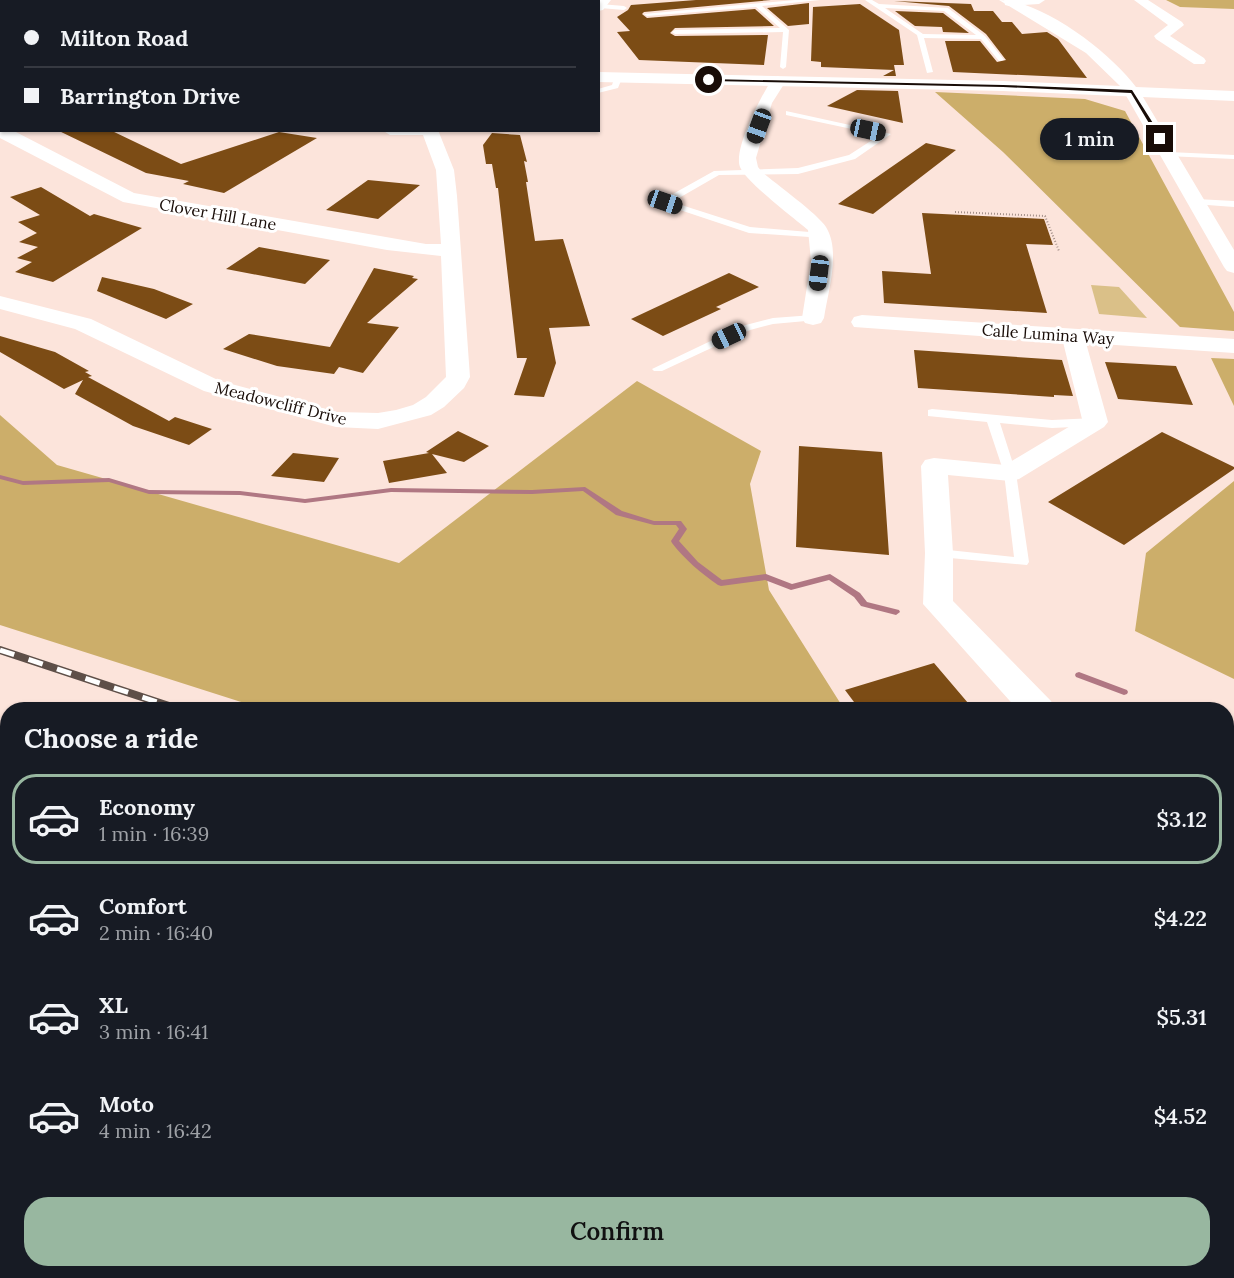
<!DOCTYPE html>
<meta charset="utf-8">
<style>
body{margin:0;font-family:Lora,serif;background:#20242c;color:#f1f3f6;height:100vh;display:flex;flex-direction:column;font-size:22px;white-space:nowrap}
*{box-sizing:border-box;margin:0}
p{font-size:20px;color:#9ea1a6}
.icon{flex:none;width:33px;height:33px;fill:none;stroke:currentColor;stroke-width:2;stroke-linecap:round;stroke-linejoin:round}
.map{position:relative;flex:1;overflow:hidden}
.details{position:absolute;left:0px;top:702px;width:1234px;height:576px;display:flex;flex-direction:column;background:#171b24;border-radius:24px 24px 0 0;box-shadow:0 2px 4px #0004}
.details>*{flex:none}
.hud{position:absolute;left:0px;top:0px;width:600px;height:132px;box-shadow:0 2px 4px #0004;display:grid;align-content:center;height:132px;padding:0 24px;background:#171b24}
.end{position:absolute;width:27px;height:27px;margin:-14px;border:8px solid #180c07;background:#fff;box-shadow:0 0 0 3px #fff}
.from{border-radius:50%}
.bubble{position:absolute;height:42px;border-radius:21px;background:#171b24;box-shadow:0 2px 4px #0004;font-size:20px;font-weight:600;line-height:42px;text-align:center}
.car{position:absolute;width:18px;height:36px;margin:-18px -9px;border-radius:8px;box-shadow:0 0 4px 2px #0007;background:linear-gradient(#222 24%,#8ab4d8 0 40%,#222 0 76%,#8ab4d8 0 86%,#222 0)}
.hud b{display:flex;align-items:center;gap:21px;height:57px;font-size:22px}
.hud b+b{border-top:2px solid #363941}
.hud i{width:15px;height:15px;background:#f1f3f6}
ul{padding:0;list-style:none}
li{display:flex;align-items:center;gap:18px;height:90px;margin:0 12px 9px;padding:0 12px;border:3px solid transparent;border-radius:24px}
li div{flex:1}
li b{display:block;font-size:22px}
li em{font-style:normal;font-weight:600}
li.selected{border-color:#98b7a0}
li>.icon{width:54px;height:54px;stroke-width:1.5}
h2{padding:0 24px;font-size:27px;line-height:72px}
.button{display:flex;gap:12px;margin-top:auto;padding:12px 24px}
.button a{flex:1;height:69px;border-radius:24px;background:#98b7a0;color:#111;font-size:24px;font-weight:600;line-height:69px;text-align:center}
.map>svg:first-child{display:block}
.green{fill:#dac088}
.forest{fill:#ccae6a}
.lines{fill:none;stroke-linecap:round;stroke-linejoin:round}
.stream{fill:#b07783;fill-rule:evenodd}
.building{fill:#7c4c15}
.path-far1{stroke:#a49089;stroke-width:2;stroke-dasharray:1 2;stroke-linecap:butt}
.path{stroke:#a49089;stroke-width:4.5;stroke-dasharray:1.5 5;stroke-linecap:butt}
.service{fill:#fff;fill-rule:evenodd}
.minor{fill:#fff;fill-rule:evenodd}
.tertiary{fill:#fff;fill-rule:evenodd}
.rail-far1-casing{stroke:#5e4f48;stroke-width:8}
.rail-casing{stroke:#5e4f48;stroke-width:9}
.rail-far1{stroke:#fff;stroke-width:5;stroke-dasharray:15;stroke-linecap:butt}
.rail{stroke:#fff;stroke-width:7;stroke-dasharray:20;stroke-linecap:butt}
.route{fill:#180c07}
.labels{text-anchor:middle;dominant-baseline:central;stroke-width:6;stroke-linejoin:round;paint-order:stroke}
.far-street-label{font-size:16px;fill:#180c07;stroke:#fff}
</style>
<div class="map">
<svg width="1234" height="1278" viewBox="0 0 1234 1278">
<rect width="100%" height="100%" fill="#fce4db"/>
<!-- green -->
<path class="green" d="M1091 285 1119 287 1147 318 1099 314Z"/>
<!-- forest -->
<path class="forest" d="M1166 0H1234V9L1180 7Z
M935 92 1085 99 1125 111 1234 312V331L1180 327 1003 152Z
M1211 358 1234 359V406Z
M637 381 761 451 750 484 769 590 844 709H263L0 625V415L57 465 399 563Z
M1234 481V679L1135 631 1146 553Z
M1227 955 1234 957V1015L1227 1013Z"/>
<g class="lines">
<!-- stream -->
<path class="stream" d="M0 475 23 481 109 478 149 490 240 491 305 499 391 488 532 490 585 487 622 511 654 521H681L687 529 679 541 698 562 722 580 766 574 792 584 830 574 860 593 867 602 899 610 900 612 896 615 861 606 854 597 829 580 791 590 765 580 721 586 718 585C701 573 685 560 672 543L671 541 679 529 676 525H654L616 515 583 491 532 494 391 492 305 503 240 495 149 494 109 482 23 485 0 479Z
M1079 672 1127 690 1128 692 1127 694 1124 695 1076 677 1075 675 1076 673Z"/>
</g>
<!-- building -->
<path class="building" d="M696 0H771L644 12 642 14 647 18 755 9 774 26 675 28 670 33 675 36 768 35 764 65 639 60 617 32 630 31 617 17 628 10 631 5Z
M894 1 971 4 974 11H993L1002 22H1012L1022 34 1047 32 1058 39 1087 78 953 72 945 41H980L997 62 1006 60 986 34 949 6Z
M809 3V24L788 26 767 8Z
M860 4 899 30 904 65H894L896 76H883L894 70 821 67V62L811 61 813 7Z
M895 11 943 13 969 33 943 32 942 27 915 26Z
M857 90 898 91 903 123 827 106Z
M57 130H110L181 164 279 132 317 138 224 193 183 184 189 181 146 173Z
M492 133 520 135 527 162 524 161 528 182H526L535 241 563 239 590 326 549 328 556 363 544 397 514 395 527 358H517L498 188H496L492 164H486L483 145Z
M926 143 956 150 873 214 838 204Z
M368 180 420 185 378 219 326 210Z
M41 187 90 216 94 214 142 228 53 282 15 272 32 262 17 258 38 247 19 242 37 233 18 222 40 215 10 197Z
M922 213 1044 219 1053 245 1026 244 1047 313 884 303 882 271 931 274Z
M259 247 330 260 305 284 226 269Z
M374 268 414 276 412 278 418 279 367 323 399 327 363 373 339 367 334 374 277 366 223 349 249 334 330 347Z
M729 273 759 287 716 307 721 309 663 336 631 319Z
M102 277 154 289 193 304 166 319 97 291Z
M0 336 55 352 89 371 85 372 92 376 88 377 169 421 175 417 212 429 189 445 133 426 75 394 83 380 64 389 0 352Z
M914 350 1062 360 1073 396 1054 395V397L918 388Z
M1105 362 1176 366 1193 405 1118 399Z
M458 431 489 446 464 462 432 454 447 473 389 483 383 461 429 453 426 452Z
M1162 432 1234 467V469L1124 545 1048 502Z
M799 446 882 452 889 555 796 547Z
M293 453 339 458 324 482 271 476Z
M934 663 974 710H860L845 690Z"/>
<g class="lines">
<!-- path-far1 -->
<path class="path-far1" d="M955 212 1045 216 1059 251"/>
<!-- path -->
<path class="path" d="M1227 794 1234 787"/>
<!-- service -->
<path class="service" d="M795 0H820L762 6 789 30 786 67 783 69 780 67 783 32 675 34 672 32 675 30 780 28 756 7 647 16 644 14Z
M865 0H872L879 4 948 8 985 36 1004 60 999 61 981 39 924 38 933 72 927 73 917 35ZM885 8 944 11 976 35 923 34Z
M600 4 624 6 627 8 624 10 600 8Z
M615 76 622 78 618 88 598 93V89L612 85Z
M786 111 891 134 855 159 798 174 719 175 672 202 750 227 821 233 826 236 824 238 749 233 662 204V200L714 171 798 168 849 155 880 135 786 115Z
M1169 152 1234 155V159L1166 156V152Z
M1197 199 1234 201V207L1194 204 1193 202Z
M813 315 818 318 817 320 773 324 750 330 662 371H654L652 369 742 326 773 318Z
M932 409 1052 420 1095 418 1101 422 1095 426 1052 428 1000 423 1016 473 1029 562 1027 565 939 557 932 553 939 549 1014 557 1004 473 987 422 928 416V410Z"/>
<!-- minor -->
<path class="minor" d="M236 0H257L235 2Z
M550 0H569L570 2H551Z
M598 0H611L603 10 598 11Z
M1004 0H1045L1039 4 1009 6 1005 5Z
M1134 0H1148L1182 22 1184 25 1170 36 1204 58 1206 61 1204 64H1194L1156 39 1154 36 1168 25Z
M0 34H2V42H0Z
M778 76 786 81 772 103 756 158 758 167 762 172C776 184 818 214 826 227 841 251 828 292 824 318L821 323 813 325 805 323 802 318 811 261 808 230C794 218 746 182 740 167 733 149 762 94 773 78Z
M1132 87 1140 92 1234 250V273L1227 271 1224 267 1124 92Z
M0 101H2V111H0Z
M0 126 2 130H12L134 193 426 244H441L436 170 423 135H390L382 130H438L454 170 457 196 470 377 464 388 444 407 431 415 378 429 336 427 204 391 75 329 0 309V296L91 319 220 381 337 412 378 413 396 410 413 405 426 397 446 377 441 256 387 250 123 202 0 138Z
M862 315 1234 339V353L1086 343 1108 422 1104 427 1019 479 1010 481 948 475 953 553V601L1051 701 1056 710H1018L923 604 925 553 921 466 925 460 934 458 1005 465 1082 419 1063 342 854 327 851 322 854 317Z
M1227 876 1234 879V916L1227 913Z
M492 1270H545L548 1278H495Z"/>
<!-- tertiary -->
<path class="tertiary" d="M300 0H314L315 2H301Z
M999 0C1042 0 1111 53 1136 87L1234 91V101L1003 91 598 82V72L1003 81 1120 86 1086 53Z"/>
<!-- rail-far1 casing -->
<g class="rail-far1-casing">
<path id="rail-far1" d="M0 650 181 710"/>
</g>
<!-- rail casing -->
<g class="rail-casing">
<path id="rail" d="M1227 1052 1234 1054"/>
</g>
<!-- rail-far1 -->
<use href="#rail-far1" class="rail-far1"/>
<!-- rail -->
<use href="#rail" class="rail"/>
</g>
<!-- route -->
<path class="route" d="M707 79 1003 85 1132 90 1163 139 1159 140 1131 93 1003 87 709 81Z"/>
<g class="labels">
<!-- far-street labels -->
<g class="far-street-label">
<text transform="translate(218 214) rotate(10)">Clover Hill Lane</text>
<text transform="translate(1048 334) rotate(4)">Calle Lumina Way</text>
<text transform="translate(281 403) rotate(14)">Meadowcliff Drive</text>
</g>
</g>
</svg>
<i class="end from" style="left:709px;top:80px"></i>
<i class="end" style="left:1160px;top:139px"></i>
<div class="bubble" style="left:1040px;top:118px;width:99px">1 min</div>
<i class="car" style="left:759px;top:126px;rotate:200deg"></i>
<i class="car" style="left:868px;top:130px;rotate:102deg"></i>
<i class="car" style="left:665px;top:202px;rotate:109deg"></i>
<i class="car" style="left:819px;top:273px;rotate:187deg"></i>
<i class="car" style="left:729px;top:336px;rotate:245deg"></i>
<div class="hud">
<b><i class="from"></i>Milton Road</b>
<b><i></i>Barrington Drive</b>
</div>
<section class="details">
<h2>Choose a ride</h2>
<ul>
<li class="selected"><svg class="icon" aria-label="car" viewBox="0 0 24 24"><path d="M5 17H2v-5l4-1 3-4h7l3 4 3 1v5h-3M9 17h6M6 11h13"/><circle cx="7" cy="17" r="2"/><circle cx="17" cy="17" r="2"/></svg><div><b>Economy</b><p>1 min · 16:39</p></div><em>$3.12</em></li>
<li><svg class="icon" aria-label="car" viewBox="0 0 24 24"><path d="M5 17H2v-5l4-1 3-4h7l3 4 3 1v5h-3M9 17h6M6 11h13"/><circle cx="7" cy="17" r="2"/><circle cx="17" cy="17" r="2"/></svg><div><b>Comfort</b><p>2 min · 16:40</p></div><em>$4.22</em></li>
<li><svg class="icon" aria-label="car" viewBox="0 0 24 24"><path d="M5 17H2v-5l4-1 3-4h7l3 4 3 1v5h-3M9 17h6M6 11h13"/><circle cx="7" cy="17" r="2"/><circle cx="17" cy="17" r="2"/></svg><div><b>XL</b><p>3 min · 16:41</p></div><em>$5.31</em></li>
<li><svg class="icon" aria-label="car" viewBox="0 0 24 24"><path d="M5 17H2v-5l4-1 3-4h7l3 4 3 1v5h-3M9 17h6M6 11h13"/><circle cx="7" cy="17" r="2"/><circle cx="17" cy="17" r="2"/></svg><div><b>Moto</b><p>4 min · 16:42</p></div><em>$4.52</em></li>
</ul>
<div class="button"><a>Confirm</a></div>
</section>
</div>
